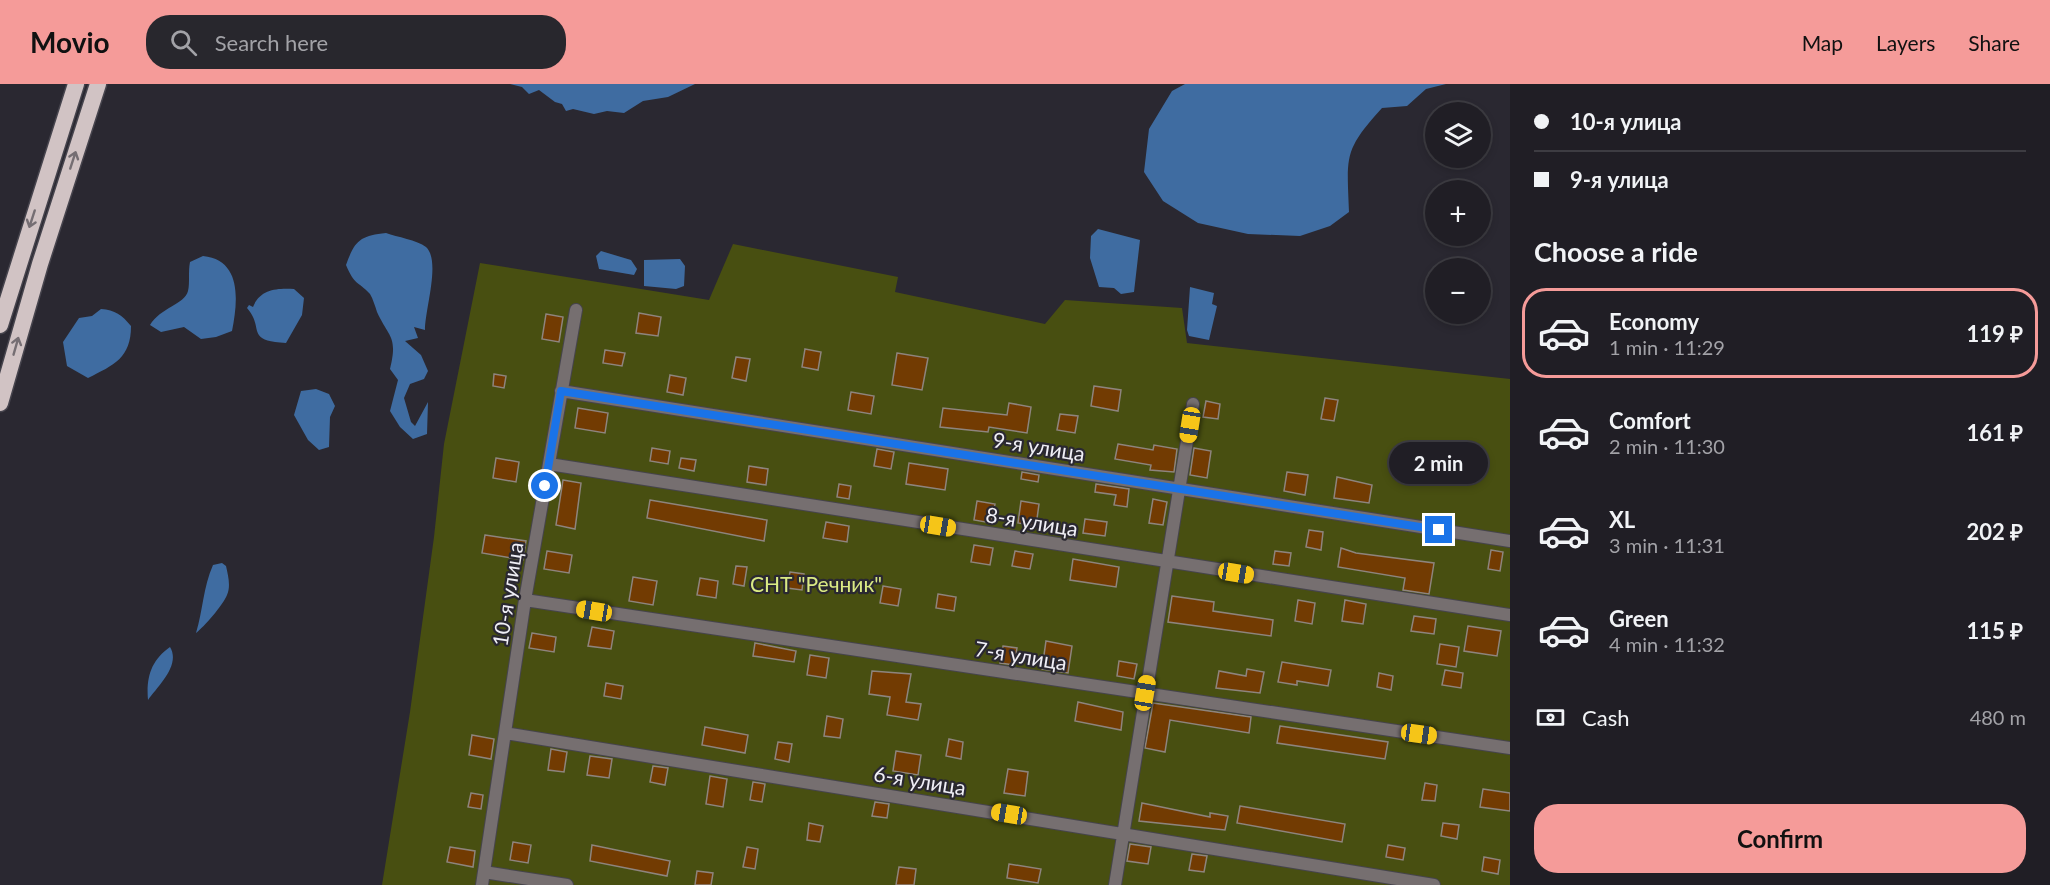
<!DOCTYPE html>
<meta charset="utf-8">
<style>
body{margin:0;font-family:Lato,sans-serif;background:#28272d;color:#f1f3f6;height:100vh;display:flex;flex-direction:column;font-size:22px;white-space:nowrap}
*{box-sizing:border-box;margin:0}
p{font-size:20px;color:#a2a2a7}
.icon{flex:none;width:33px;height:33px;fill:none;stroke:currentColor;stroke-width:2;stroke-linecap:round;stroke-linejoin:round}
.map{position:relative;flex:1;overflow:hidden}
.sheet{display:flex;flex-direction:column;background:#201e25;width:540px}
.sheet>*{flex:none}
.top-card{display:grid;align-content:center;height:132px;padding:0 24px;background:#201e25}
.tools{position:absolute;left:1425px;top:18px;display:grid;gap:12px}
.tools a{display:grid;place-items:center;width:66px;height:66px;border-radius:50%;background:#201e25;box-shadow:0 3px 9px #0003,0 0 0 2px #3d3c42;font-size:30px}
.end{position:absolute;width:27px;height:27px;margin:-14px;border:8px solid #1a73e8;background:#fff;box-shadow:0 0 0 3px #fff}
.from{border-radius:50%}
.bubble{position:absolute;height:42px;border-radius:21px;background:#201e25;box-shadow:0 3px 9px #0003,0 0 0 2px #3d3c42;font-size:20px;font-weight:700;line-height:42px;text-align:center}
.car{position:absolute;width:18px;height:36px;margin:-18px -9px;border-radius:8px;box-shadow:0 0 4px 2px #0007;background:linear-gradient(#f5c518 24%,#345 0 40%,#f5c518 0 76%,#345 0 86%,#f5c518 0)}
.top-card b{display:flex;align-items:center;gap:21px;height:57px;font-size:22px}
.top-card b+b{border-top:2px solid #3d3c42}
.top-card i{width:15px;height:15px;background:#f1f3f6}
ul{padding:0;list-style:none}
li{display:flex;align-items:center;gap:18px;height:90px;margin:0 12px 9px;padding:0 12px;border:3px solid transparent;border-radius:24px}
li div{flex:1}
li b{display:block;font-size:22px}
li em{font-style:normal;font-weight:700}
li.selected{border-color:#f59b99}
li>.icon{width:54px;height:54px;stroke-width:1.5}
h2{padding:0 24px;font-size:27px;line-height:72px}
.pay{display:flex;align-items:center;gap:15px;height:66px;padding:0 24px;font-size:22px}
.pay p{margin-inline-start:auto}
.action{display:flex;gap:12px;margin-top:auto;padding:12px 24px}
.action a{flex:1;height:69px;border-radius:24px;background:#f59b99;color:#111;font-size:24px;font-weight:700;line-height:69px;text-align:center}
header{display:flex;align-items:center;gap:36px;box-sizing:border-box;height:84px;padding:0 30px;background:#f59b99;color:#111}
header strong{font-size:28px}
nav{display:flex;gap:33px;margin-inline-start:auto;font-size:21px}
.search{width:420px;height:54px;background:#28272d;display:flex;align-items:center;gap:15px;box-sizing:border-box;padding:0 21px;border-radius:24px;color:#a2a2a7;font-size:22px}
main{display:flex;flex:1;min-height:0}
.map>svg:first-child{display:block}
.green{fill:#484f11}
.water{fill:#3f6ca1}
.building{fill:#723b02;stroke:#8e847d;stroke-width:1.5}
.lines{fill:none;stroke-linecap:round;stroke-linejoin:round}
.minor-casing{stroke:#46444d;stroke-width:14}
.trunk-casing{stroke:#46444d;stroke-width:19}
.minor{stroke:#766f70;stroke-width:12}
.trunk{stroke:#d1c3c4;stroke-width:16}
.oneway{stroke:#756e73}
.route{stroke:#1a73e8;stroke-width:8}
.labels{text-anchor:middle;dominant-baseline:central;stroke-width:4.5;stroke-linejoin:round;paint-order:stroke}
.street-label{font-size:21px;fill:#f0eff6;stroke:#2a2831}
.park-label{font-size:21px;fill:#daea84;stroke:#2a2831}
</style>
<header>
<strong>Movio</strong>
<div class="search"><svg class="icon" aria-label="search" viewBox="0 0 24 24"><circle cx="10" cy="10" r="6"/><path d="M15 15l6 6"/></svg>Search here</div>
<nav><a>Map</a><a>Layers</a><a>Share</a></nav>
</header>
<main>
<div class="map">
<svg width="1510" height="801" viewBox="0 0 1510 801">
<rect width="100%" height="100%" fill="#2a2831"/>
<!-- green -->
<path class="green" d="M733 160 898 193 895 208 1045 240 1065 216 1182 224 1187 259 1510 295V801H382L410 628 434 453 444 360 480 179 709 216Z"/>
<!-- water -->
<path class="water" d="M510 0H695L668 13 643 17 624 29 607 27 594 30 573 25 566 27 562 20 555 18 539 6 529 10 522 3Z
M1185 0H1446L1426 5 1407 22 1382 24C1343 67 1347 72 1349 128L1330 142 1300 152 1248 150 1198 139 1163 117 1144 88 1149 45 1172 7Z
M1098 145 1140 156 1134 208 1121 210 1114 204 1099 203 1090 174 1091 152Z
M386 149C397 153 417 156 426 163 441 177 425 225 425 246L414 243 418 254 405 257 421 271 428 287 424 295 410 300 404 314 411 338 415 342 428 318 427 350 413 355 400 343 390 327 398 296 390 285C398 252 389 254 377 228 375 222 373 215 370 210 357 196 355 202 346 181 355 156 360 152 386 149Z
M601 167 631 176 637 185 634 191 599 185 596 172Z
M203 172C242 176 238 217 232 247L216 253 201 255 184 243 161 248 150 241C160 224 185 220 188 207 190 198 188 188 190 178Z
M680 175 685 182 684 202 676 205 644 202V176Z
M1190 203 1214 209 1212 220 1217 222 1209 256 1189 252 1187 246Z
M294 205 304 214 302 231 286 259C244 257 265 244 247 224L249 221 253 223C260 205 277 204 294 205Z
M101 225C115 226 122 231 131 242 131 274 114 281 88 294L67 282 63 258 79 234 92 232Z
M316 305 329 310 335 322 330 333 329 363 319 366 308 356 294 331 301 307Z
M222 479 226 482C228 491 231 502 227 511 223 521 204 543 196 549 203 526 203 504 213 481Z
M170 563C181 581 158 602 148 616 146 594 151 576 170 563Z"/>
<!-- building -->
<path class="building" d="M639 229 661 233 658 252 636 249Z
M546 230 563 233 559 258 542 255Z
M805 265 821 268 818 286 802 283Z
M605 266 625 269 622 282 603 279Z
M897 269 928 274 922 306 892 301Z
M736 273 750 275 746 297 732 294Z
M494 290 506 292 504 304 493 302Z
M670 291 686 294 683 311 667 308Z
M1094 302 1121 306 1118 327 1091 322Z
M851 308 874 312 871 330 848 326Z
M1325 314 1338 316 1334 337 1321 335Z
M1206 317 1220 320 1218 335 1203 333Z
M1009 319 1031 323 1027 349 989 343 988 348 940 343 943 324 1007 331Z
M578 324 608 329 605 349 575 344Z
M1060 330 1078 332 1075 349 1057 346Z
M1118 360 1153 366 1154 361 1177 365 1174 388 1150 386 1151 381 1115 375Z
M652 364 670 367 668 380 650 377Z
M1194 364 1211 367 1207 394 1190 391Z
M1400 364 1413 366 1411 381 1398 378Z
M877 365 894 368 891 385 874 382Z
M496 374 519 378 516 398 493 394Z
M681 374 696 376 694 387 679 384Z
M909 379 948 385 945 406 906 400Z
M749 382 768 385 766 401 747 398Z
M1022 388 1039 391 1038 398 1021 395Z
M1287 388 1308 391 1305 411 1284 407Z
M1337 393 1372 401 1369 419 1334 414Z
M563 396 581 399 575 445 556 441Z
M839 400 851 402 849 415 837 413Z
M1096 400 1129 405 1127 423 1114 421 1116 411 1095 408Z
M1153 415 1167 418 1163 441 1149 439Z
M650 416 767 436 764 457 647 434Z
M977 417 995 420 991 439 974 436Z
M1021 417 1039 420 1036 442 1018 439Z
M1085 435 1107 438 1105 452 1083 449Z
M826 438 849 442 847 458 823 454Z
M1309 446 1323 448 1321 466 1306 463Z
M485 451 526 457 523 476 482 469Z
M974 461 993 464 990 481 971 478Z
M1341 464 1356 469 1434 479 1429 510 1403 506 1405 494 1338 483Z
M1491 466 1503 468 1500 487 1488 485Z
M547 467 572 471 569 489 544 485Z
M1015 467 1033 470 1030 485 1012 482Z
M1275 467 1291 469 1289 482 1273 480Z
M1073 475 1119 483 1116 503 1070 496Z
M736 482 747 483 744 502 733 500Z
M790 488 804 490 802 506 787 504Z
M633 493 657 497 653 521 629 517Z
M700 494 718 497 716 514 697 511Z
M883 502 901 505 898 522 880 519Z
M938 510 956 513 954 527 936 524Z
M1172 512 1214 518 1213 527 1273 536 1271 552 1168 538Z
M1298 516 1315 519 1312 540 1295 537Z
M1345 516 1366 520 1363 540 1342 537Z
M1414 532 1436 535 1434 550 1411 547Z
M1468 542 1501 547 1497 572 1464 567Z
M592 543 614 547 611 565 588 562Z
M532 549 556 553 554 568 529 564Z
M1046 557 1072 562 1068 589 1042 585Z
M755 559 796 567 794 578 753 572Z
M1440 560 1459 563 1456 583 1437 580Z
M1003 562 1017 564 1014 581 1000 579Z
M810 571 829 574 826 594 807 591Z
M1119 577 1137 580 1134 595 1117 592Z
M1282 578 1331 586 1328 602 1297 597V601L1278 598Z
M1247 585 1264 588 1260 609 1216 604 1219 587 1246 592Z
M1445 586 1463 589 1461 604 1442 601Z
M872 587 911 590 906 618 921 620 918 636 887 631 890 613 869 610Z
M1379 589 1393 592 1391 606 1377 603Z
M606 599 623 602 621 615 604 612Z
M1078 618 1123 628 1121 646 1075 637Z
M1153 619 1251 633 1249 649 1170 636 1165 668 1145 664Z
M827 632 843 635 840 654 824 652Z
M1280 642 1388 658 1385 675 1277 659Z
M705 643 748 651 745 669 702 661Z
M472 651 494 655 491 675 469 671Z
M949 655 963 658 961 675 946 672Z
M778 658 792 660 789 678 775 675Z
M551 665 567 668 564 688 548 686Z
M896 667 921 671 918 691 893 687Z
M590 672 612 675 609 694 587 691Z
M653 682 668 684 665 701 650 698Z
M1008 685 1028 688 1025 712 1004 709Z
M710 692 727 695 723 723 706 720Z
M753 698 765 700 762 718 750 716Z
M1425 699 1437 701 1435 717 1422 716Z
M1483 705 1510 709V727L1480 723Z
M471 709 483 711 481 725 468 723Z
M875 718 889 720 887 734 872 732Z
M1142 719 1210 733V729L1228 732 1225 746 1139 737Z
M1240 722 1345 740 1342 758 1237 739Z
M809 739 823 742 820 758 807 756Z
M1443 739 1459 741 1457 755 1441 752Z
M513 758 531 761 528 779 510 776Z
M1130 760 1151 763 1148 780 1127 777Z
M592 761 670 777 667 792 590 777Z
M1388 761 1405 764 1403 776 1386 773Z
M450 763 475 767 473 783 447 778Z
M747 763 758 765 755 785 743 783Z
M1192 770 1207 772 1204 788 1189 786Z
M1484 773 1500 776 1498 790 1482 787Z
M1009 780 1041 785 1038 799 1007 794Z
M899 783 916 785 914 801H896Z
M697 787 713 789 711 801H695Z"/>
<g class="lines">
<!-- minor casing -->
<g class="minor-casing">
<path id="minor" d="M561 307 1510 457
M549 380 1510 531
M525 516 1510 664
M505 649 1434 801
M484 788 567 801
M482 801 525 516 576 226
M1115 801 1193 320"/>
</g>
<!-- trunk casing -->
<g class="trunk-casing">
<path id="trunk" d="M0 241 76 0
M0 319 40 180 98 0"/>
</g>
<!-- minor -->
<use href="#minor" class="minor"/>
<!-- trunk -->
<use href="#trunk" class="trunk"/>
</g>
<!-- one-way arrows -->
<defs><path id="oneway-shaft" d="M-6 0H5M1.5-3L5.5 0L1.5 3" fill="none" stroke-width="1.6" stroke-linecap="round" stroke-linejoin="round" transform="scale(1.5)"/></defs>
<g class="oneway">
<use href="#oneway-shaft" transform="translate(73 76) rotate(-72)"/>
<use href="#oneway-shaft" transform="translate(32 135) rotate(108)"/>
<use href="#oneway-shaft" transform="translate(16 262) rotate(-74)"/>
</g>
<g class="lines">
<!-- route -->
<path class="route" d="M545 402 561 307 1439 446"/>
</g>
<g class="labels">
<!-- street labels -->
<g class="street-label">
<text transform="translate(1039 362) rotate(9)">9-я улица</text>
<text transform="translate(1032 437) rotate(9)">8-я улица</text>
<text transform="translate(507 510) rotate(-81)">10-я улица</text>
<text transform="translate(1021 571) rotate(9)">7-я улица</text>
<text transform="translate(920 696) rotate(9)">6-я улица</text>
</g>
<!-- park labels -->
<g class="park-label">
<text x="816" y="499">СНТ "Речник"</text>
</g>
</g>
</svg>
<div class="tools">
<a><svg class="icon" aria-label="layers" viewBox="0 0 24 24"><path d="M12 4l9 5-9 5-9-5zM3 14l9 5 9-5"/></svg></a>
<a>+</a>
<a>−</a>
</div>
<i class="end from" style="left:545px;top:402px"></i>
<i class="end" style="left:1439px;top:446px"></i>
<div class="bubble" style="left:1389px;top:358px;width:99px">2 min</div>
<i class="car" style="left:1190px;top:341px;rotate:189deg"></i>
<i class="car" style="left:938px;top:442px;rotate:99deg"></i>
<i class="car" style="left:1236px;top:489px;rotate:99deg"></i>
<i class="car" style="left:594px;top:527px;rotate:279deg"></i>
<i class="car" style="left:1145px;top:609px;rotate:10deg"></i>
<i class="car" style="left:1419px;top:650px;rotate:98deg"></i>
<i class="car" style="left:1009px;top:730px;rotate:279deg"></i>
</div>
<section class="sheet">
<div class="top-card">
<b><i class="from"></i>10-я улица</b>
<b><i></i>9-я улица</b>
</div>
<h2>Choose a ride</h2>
<ul>
<li class="selected"><svg class="icon" aria-label="car" viewBox="0 0 24 24"><path d="M5 17H2v-5l4-1 3-4h7l3 4 3 1v5h-3M9 17h6M6 11h13"/><circle cx="7" cy="17" r="2"/><circle cx="17" cy="17" r="2"/></svg><div><b>Economy</b><p>1 min · 11:29</p></div><em>119 ₽</em></li>
<li><svg class="icon" aria-label="car" viewBox="0 0 24 24"><path d="M5 17H2v-5l4-1 3-4h7l3 4 3 1v5h-3M9 17h6M6 11h13"/><circle cx="7" cy="17" r="2"/><circle cx="17" cy="17" r="2"/></svg><div><b>Comfort</b><p>2 min · 11:30</p></div><em>161 ₽</em></li>
<li><svg class="icon" aria-label="car" viewBox="0 0 24 24"><path d="M5 17H2v-5l4-1 3-4h7l3 4 3 1v5h-3M9 17h6M6 11h13"/><circle cx="7" cy="17" r="2"/><circle cx="17" cy="17" r="2"/></svg><div><b>XL</b><p>3 min · 11:31</p></div><em>202 ₽</em></li>
<li><svg class="icon" aria-label="car" viewBox="0 0 24 24"><path d="M5 17H2v-5l4-1 3-4h7l3 4 3 1v5h-3M9 17h6M6 11h13"/><circle cx="7" cy="17" r="2"/><circle cx="17" cy="17" r="2"/></svg><div><b>Green</b><p>4 min · 11:32</p></div><em>115 ₽</em></li>
</ul>
<div class="pay"><svg class="icon" aria-label="cash" viewBox="0 0 24 24"><path d="M3 7h18v10H3z"/><circle cx="12" cy="12" r="2"/></svg>Cash<p>480 m</p></div>
<div class="action"><a>Confirm</a></div>
</section>
</main>
